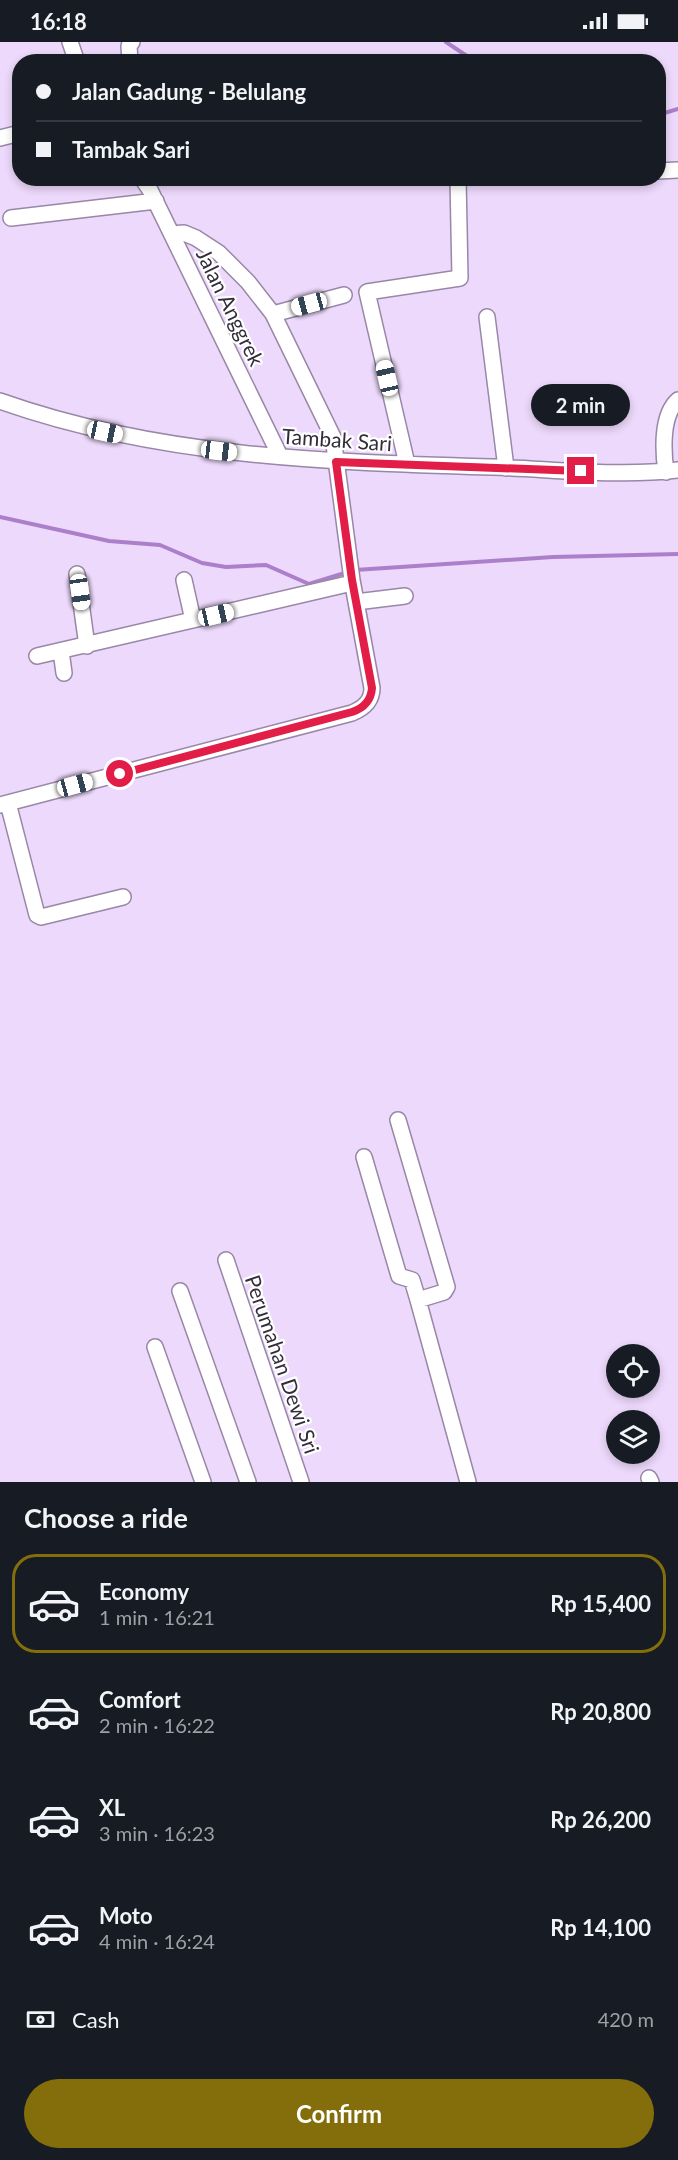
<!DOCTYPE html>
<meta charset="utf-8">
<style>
body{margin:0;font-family:Lato,sans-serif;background:#20242c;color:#f1f3f6;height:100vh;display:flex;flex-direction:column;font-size:22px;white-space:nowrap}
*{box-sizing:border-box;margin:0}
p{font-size:20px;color:#9ea1a6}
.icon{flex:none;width:33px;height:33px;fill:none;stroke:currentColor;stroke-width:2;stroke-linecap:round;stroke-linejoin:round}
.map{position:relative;height:1440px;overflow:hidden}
.sheet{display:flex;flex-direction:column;background:#171b24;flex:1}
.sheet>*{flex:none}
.banner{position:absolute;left:12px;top:12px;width:654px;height:132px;border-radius:24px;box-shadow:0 3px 9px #0003;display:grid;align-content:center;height:132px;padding:0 24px;background:#171b24}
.tools{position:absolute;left:606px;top:1302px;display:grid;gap:12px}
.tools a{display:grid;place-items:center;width:54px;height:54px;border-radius:50%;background:#171b24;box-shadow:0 3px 9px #0003;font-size:30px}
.end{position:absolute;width:27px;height:27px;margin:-14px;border:8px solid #e11d48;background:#fff;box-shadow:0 0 0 3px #fff}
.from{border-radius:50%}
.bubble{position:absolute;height:42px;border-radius:21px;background:#171b24;box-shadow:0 3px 9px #0003;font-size:20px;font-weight:700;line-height:42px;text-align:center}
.car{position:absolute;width:18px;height:36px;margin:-18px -9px;border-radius:8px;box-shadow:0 0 4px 2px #0007;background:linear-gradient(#fff 24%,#345 0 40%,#fff 0 76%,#345 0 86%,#fff 0)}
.banner b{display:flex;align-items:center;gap:21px;height:57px;font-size:22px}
.banner b+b{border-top:2px solid #363941}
.banner i{width:15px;height:15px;background:#f1f3f6}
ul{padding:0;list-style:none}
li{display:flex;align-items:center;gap:18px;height:99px;margin:0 12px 9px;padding:0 12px;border:3px solid transparent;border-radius:24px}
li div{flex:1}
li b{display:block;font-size:22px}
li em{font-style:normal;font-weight:700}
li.active{border-color:#846e0c}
li>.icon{width:54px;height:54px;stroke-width:1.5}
h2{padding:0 24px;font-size:27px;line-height:72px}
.pay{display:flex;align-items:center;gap:15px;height:66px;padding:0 24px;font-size:22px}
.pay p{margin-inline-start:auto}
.button{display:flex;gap:12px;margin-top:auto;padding:12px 24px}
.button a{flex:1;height:69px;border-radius:36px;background:#846e0c;color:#fff;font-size:24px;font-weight:700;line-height:69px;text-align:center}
.status{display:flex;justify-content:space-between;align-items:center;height:42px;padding:0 30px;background:#171b24;direction:ltr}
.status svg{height:16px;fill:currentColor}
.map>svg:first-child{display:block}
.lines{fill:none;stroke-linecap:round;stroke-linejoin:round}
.stream{stroke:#ab7fc9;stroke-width:4}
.minor-casing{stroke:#9887a6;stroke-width:18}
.minor{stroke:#fff;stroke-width:15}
.route{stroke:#e11d48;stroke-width:8}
.labels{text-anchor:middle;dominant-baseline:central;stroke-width:4.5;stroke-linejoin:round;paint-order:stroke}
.street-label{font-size:21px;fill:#332c39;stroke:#fff}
</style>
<div class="status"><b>16:18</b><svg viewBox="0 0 49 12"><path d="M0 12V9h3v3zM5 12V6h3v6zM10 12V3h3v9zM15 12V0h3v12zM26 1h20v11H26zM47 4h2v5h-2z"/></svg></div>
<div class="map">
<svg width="678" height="1440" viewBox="0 0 678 1440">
<rect width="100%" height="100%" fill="#edd9fb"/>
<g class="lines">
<!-- stream -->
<path class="stream" d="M446 0 476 20
M658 73 678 67
M0 475 109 499 160 503 202 521 226 525 266 523 309 542 348 530
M355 528 553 515 678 512"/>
<!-- minor casing -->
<g class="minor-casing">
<path id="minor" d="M70 0 77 20
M130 20 129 4 132 0
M0 96 20 91
M658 129 678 128
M142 136 150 148 280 414
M11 176 156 159
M273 272 344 253
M487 275 506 426
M0 359C158 415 326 420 492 425 553 427 617 435 678 428
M407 422 367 250 460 236 458 136
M666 430C663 409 661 373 678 358
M77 532 87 604
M184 538 193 578
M356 560 405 554
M61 609 64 631
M37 614 352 541
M8 761 37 873 41 875 123 855
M0 763 352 671C364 666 372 659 372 646L352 538 333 395 273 272 248 240 219 211 196 196 184 191 172 192
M398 1078 447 1245 444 1250 418 1258 468 1440
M364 1115 399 1234 412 1238 418 1258
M226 1218 301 1440
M180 1249 248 1440
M155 1305 203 1440
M649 1436 651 1440"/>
</g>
<!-- minor -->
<use href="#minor" class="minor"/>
</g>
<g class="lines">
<!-- route -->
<path class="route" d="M120 732 352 670C364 666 371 659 372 646L352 538 336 420 581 429"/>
</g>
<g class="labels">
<!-- street labels -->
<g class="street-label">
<text transform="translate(231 265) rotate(64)">Jalan Anggrek</text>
<text transform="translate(337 397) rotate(4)">Tambak Sari</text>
<text transform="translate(283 1322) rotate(71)">Perumahan Dewi Sri</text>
</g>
</g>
</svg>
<div class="tools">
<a><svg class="icon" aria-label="locate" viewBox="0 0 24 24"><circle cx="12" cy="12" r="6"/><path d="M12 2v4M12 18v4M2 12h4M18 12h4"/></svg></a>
<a><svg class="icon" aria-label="layers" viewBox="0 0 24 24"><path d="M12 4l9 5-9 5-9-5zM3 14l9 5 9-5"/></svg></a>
</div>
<i class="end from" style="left:120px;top:732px"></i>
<i class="end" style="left:581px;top:429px"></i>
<div class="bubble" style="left:531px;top:342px;width:99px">2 min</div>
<i class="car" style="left:309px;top:262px;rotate:255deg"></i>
<i class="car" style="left:387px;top:336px;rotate:347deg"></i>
<i class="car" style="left:105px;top:390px;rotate:102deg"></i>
<i class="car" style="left:219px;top:409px;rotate:97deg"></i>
<i class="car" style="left:80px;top:550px;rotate:172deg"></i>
<i class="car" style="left:216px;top:573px;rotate:77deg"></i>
<i class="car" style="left:75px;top:743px;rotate:75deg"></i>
<div class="banner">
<b><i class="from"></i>Jalan Gadung - Belulang</b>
<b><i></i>Tambak Sari</b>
</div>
</div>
<section class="sheet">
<h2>Choose a ride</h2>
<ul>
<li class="active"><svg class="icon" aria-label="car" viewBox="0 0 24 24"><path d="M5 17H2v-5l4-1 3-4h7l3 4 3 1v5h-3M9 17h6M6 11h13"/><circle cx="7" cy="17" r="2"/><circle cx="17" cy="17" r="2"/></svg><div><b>Economy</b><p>1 min · 16:21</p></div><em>Rp 15,400</em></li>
<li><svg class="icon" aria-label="car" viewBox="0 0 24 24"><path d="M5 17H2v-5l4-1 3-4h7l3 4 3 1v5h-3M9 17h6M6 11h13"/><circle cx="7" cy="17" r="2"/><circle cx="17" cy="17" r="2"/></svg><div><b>Comfort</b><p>2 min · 16:22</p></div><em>Rp 20,800</em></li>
<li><svg class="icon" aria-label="car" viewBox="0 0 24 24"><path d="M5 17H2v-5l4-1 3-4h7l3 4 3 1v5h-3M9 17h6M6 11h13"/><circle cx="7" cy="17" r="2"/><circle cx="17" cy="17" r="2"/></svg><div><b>XL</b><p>3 min · 16:23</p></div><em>Rp 26,200</em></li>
<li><svg class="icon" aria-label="car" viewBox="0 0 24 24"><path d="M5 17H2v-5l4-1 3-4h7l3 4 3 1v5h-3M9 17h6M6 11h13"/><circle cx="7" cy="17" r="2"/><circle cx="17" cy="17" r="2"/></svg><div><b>Moto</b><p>4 min · 16:24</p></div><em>Rp 14,100</em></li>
</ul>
<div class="pay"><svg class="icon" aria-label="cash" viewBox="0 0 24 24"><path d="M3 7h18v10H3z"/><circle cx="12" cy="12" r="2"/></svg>Cash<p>420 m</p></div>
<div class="button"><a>Confirm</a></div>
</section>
